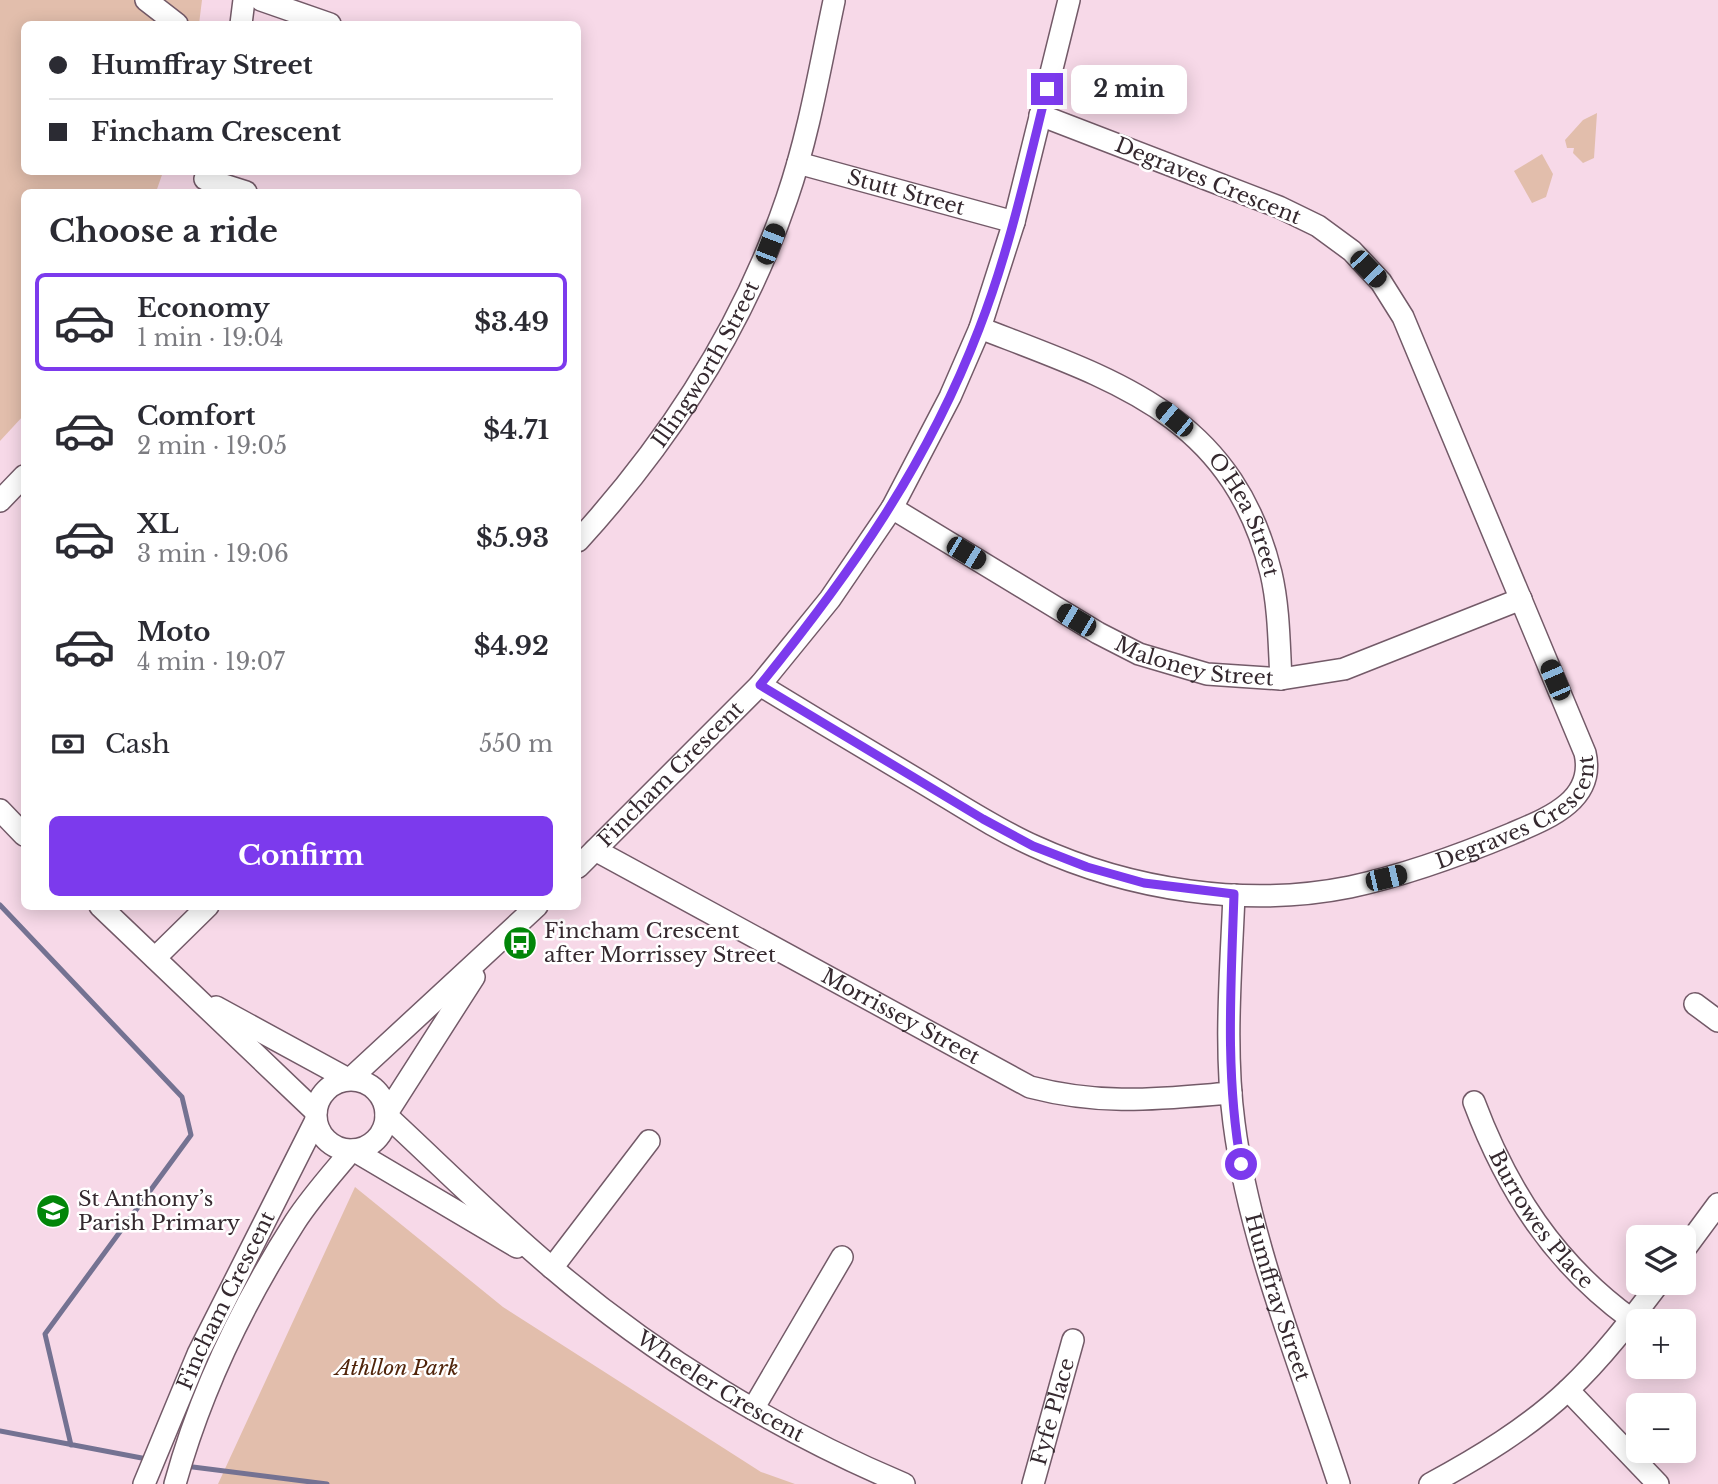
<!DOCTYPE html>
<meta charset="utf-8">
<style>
body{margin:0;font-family:"Libre Baskerville",serif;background:#f7f7f7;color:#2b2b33;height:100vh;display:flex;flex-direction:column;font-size:26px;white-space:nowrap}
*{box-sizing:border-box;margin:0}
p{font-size:23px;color:#7c7c81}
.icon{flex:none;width:38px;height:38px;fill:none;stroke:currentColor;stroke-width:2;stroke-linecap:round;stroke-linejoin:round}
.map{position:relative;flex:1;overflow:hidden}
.details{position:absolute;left:21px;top:189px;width:560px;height:721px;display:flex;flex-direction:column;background:#fff;border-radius:10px;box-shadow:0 4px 18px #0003}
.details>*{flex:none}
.guide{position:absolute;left:21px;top:21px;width:560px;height:154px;border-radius:10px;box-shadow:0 4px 18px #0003;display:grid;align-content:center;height:154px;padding:0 28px;background:#fff}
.fabs{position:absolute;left:1626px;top:1225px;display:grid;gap:14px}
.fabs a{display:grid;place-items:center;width:70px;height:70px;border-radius:10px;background:#fff;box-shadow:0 4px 18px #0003;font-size:35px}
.end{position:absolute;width:32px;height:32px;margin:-16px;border:9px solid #7c3aed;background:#fff;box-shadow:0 0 0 4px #fff}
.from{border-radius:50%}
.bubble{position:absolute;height:49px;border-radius:10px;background:#fff;box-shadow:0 4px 18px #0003;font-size:23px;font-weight:700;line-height:49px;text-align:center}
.car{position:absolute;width:21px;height:42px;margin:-21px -10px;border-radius:9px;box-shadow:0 0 5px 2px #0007;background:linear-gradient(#222 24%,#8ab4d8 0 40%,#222 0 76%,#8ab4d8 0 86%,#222 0)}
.guide b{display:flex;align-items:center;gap:24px;height:66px;font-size:26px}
.guide b+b{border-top:2px solid #e1e1e2}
.guide i{width:18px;height:18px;background:#2b2b33}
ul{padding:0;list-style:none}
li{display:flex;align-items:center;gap:21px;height:98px;margin:0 14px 10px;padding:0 14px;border:4px solid transparent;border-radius:10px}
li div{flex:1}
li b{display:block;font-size:26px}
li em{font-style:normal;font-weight:700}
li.on{border-color:#7c3aed}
li>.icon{width:63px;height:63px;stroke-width:1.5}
h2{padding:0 28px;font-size:32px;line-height:84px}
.pay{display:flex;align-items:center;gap:18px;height:77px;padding:0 28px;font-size:26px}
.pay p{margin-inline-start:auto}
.button{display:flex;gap:14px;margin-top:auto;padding:14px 28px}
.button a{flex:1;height:80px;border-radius:10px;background:#7c3aed;color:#fff;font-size:28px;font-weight:700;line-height:80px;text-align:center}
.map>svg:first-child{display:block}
.green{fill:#e2beac}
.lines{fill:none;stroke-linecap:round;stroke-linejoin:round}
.stream{stroke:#747292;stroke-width:5}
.minor-casing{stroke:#735a68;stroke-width:24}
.minor{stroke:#fff;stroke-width:21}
.route{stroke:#7c3aed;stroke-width:9}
.labels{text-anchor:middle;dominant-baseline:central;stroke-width:5;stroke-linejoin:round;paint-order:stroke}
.street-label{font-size:21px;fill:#35292f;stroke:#fff}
.poi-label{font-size:21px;fill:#35292f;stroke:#fff;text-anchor:start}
.park-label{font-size:21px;font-style:italic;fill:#51250b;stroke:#fff}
</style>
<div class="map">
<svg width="1718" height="1484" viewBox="0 0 1718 1484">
<rect width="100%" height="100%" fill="#f7d9e8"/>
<!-- green -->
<path class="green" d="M0 0H202L199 24H24V172H163L156 192H24V415L0 441Z
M1597 113 1594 158 1583 163 1573 153 1574 148H1567L1565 140 1583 120Z
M1542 154 1553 174 1546 197 1532 203 1514 171Z
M355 1187 503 1307 761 1472 795 1484H218Z"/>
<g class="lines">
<!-- stream -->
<path class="stream" d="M0 905 182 1097 191 1135 45 1334 71 1445
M0 1431 147 1459
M185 1466 327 1484"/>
<!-- minor casing -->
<g class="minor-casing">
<g id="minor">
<path d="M146 0 177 24"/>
<path d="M261 0 330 24"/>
<path d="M241 24 244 0"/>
<path id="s1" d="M798 163 1014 222"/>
<path d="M205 179 246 192"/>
<path id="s2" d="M980 328C1114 380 1232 414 1271 573 1279 607 1279 644 1281 679"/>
<path d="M0 501 24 476"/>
<path id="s3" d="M892 508 1098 633 1139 654 1207 674 1281 679 1344 669 1521 599"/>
<path id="s4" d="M578 541C670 440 743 328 787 198 809 134 820 67 834 1"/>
<path id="s5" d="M760 685C814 718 869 751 923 783 960 805 996 829 1034 846 1130 890 1246 908 1350 887 1406 875 1458 856 1511 834 1546 819 1596 801 1585 753L1403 317 1381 282 1352 251 1318 226 1279 207 1040 115"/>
<path d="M0 810 24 835"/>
<path id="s6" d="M595 850 1030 1087C1103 1106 1157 1099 1231 1093"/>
<path id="s7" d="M578 867 760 685 830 599 892 508 950 397 980 328 1014 222 1069 0"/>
<path id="s8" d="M1234 895C1231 970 1224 1048 1234 1123 1249 1241 1302 1370 1339 1484"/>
<path d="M100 906 316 1112"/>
<path d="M155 958 208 906"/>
<path d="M1695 1004 1718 1021"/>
<path d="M216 1007 348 1079"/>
<path d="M350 1079 537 906"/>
<circle cx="351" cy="1115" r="35"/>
<path id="s9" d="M1474 1102C1507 1190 1554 1263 1631 1319"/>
<path d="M387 1113 474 977"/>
<path id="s10" d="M386 1115C441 1166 494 1219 551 1267 655 1356 778 1431 904 1484"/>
<path d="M353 1150 517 1247"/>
<path d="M1684 1250 1718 1204"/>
<path d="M552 1268 649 1141"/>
<path d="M1568 1390 1658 1484"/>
<path d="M753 1409 842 1257"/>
<path id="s11" d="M144 1484 198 1354 316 1120"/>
<path d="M175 1484C200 1393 244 1302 295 1222 311 1197 332 1174 351 1151"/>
<path id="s12" d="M1033 1484 1073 1340"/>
<path d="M1430 1484C1478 1458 1528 1428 1568 1390 1602 1358 1631 1320 1659 1283"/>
</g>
</g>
<!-- minor -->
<use href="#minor" class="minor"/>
</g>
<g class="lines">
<!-- route -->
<path class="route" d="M1047 89C1027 169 1009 252 979 329 927 465 851 573 760 685L983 819 1033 846 1087 867 1144 883 1234 894C1231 985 1225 1074 1241 1164"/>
</g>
<!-- icons -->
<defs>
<g id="bus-disc" transform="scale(1.75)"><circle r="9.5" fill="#028609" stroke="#fff"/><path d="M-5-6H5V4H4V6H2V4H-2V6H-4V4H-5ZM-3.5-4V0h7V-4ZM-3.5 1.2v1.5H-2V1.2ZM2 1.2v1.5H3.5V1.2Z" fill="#fff"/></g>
<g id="school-disc" transform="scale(1.75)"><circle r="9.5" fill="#028609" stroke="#fff"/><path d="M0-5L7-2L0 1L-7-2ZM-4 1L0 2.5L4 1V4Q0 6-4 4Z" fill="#fff"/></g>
</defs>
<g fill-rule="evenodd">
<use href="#bus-disc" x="520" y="943"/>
<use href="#school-disc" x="53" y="1211"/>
</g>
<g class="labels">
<!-- street labels -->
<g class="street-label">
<text transform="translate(1208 181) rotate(22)">Degraves Crescent</text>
<text stroke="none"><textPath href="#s1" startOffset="112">Stutt Street</textPath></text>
<text stroke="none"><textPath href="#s4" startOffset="219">Illingworth Street</textPath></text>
<text stroke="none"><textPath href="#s2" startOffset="336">O'Hea Street</textPath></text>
<text stroke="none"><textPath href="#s3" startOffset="343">Maloney Street</textPath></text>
<text stroke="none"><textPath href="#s7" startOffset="131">Fincham Crescent</textPath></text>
<text stroke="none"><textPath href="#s5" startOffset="831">Degraves Crescent</textPath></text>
<text stroke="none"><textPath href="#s6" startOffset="348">Morrissey Street</textPath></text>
<text stroke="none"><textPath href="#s9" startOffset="136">Burrowes Place</textPath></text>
<text stroke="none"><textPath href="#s8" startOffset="408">Humffray Street</textPath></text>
<text stroke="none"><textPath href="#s11" startOffset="201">Fincham Crescent</textPath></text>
<text stroke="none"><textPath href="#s10" startOffset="432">Wheeler Crescent</textPath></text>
<text stroke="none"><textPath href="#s12" startOffset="75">Fyfe Place</textPath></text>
</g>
<!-- poi labels -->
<g class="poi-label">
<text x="544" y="931">Fincham Crescent<tspan x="544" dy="24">after Morrissey Street</tspan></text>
<text x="78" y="1199">St Anthony’s<tspan x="78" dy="24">Parish Primary</tspan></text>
</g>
<!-- park labels -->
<g class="park-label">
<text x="397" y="1368">Athllon Park</text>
</g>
</g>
</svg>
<div class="fabs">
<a><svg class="icon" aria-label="layers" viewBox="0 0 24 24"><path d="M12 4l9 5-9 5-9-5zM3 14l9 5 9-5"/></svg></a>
<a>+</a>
<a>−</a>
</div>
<i class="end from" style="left:1241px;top:1164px"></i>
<i class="end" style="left:1047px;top:89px"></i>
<div class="bubble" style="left:1071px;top:65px;width:116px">2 min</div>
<i class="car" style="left:770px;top:244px;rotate:21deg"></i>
<i class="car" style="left:1368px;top:269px;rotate:136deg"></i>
<i class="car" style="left:1174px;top:419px;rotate:310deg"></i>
<i class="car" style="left:966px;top:553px;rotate:121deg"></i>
<i class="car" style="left:1076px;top:620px;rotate:301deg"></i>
<i class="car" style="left:1555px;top:680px;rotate:337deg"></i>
<i class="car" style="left:1386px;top:878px;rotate:77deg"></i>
<div class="guide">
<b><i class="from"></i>Humffray Street</b>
<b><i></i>Fincham Crescent</b>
</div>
<section class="details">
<h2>Choose a ride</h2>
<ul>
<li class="on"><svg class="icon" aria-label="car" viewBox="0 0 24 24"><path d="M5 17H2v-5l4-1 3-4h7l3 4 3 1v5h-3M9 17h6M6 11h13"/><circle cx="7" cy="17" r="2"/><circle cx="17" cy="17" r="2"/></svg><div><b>Economy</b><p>1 min · 19:04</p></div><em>$3.49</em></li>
<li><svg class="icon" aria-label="car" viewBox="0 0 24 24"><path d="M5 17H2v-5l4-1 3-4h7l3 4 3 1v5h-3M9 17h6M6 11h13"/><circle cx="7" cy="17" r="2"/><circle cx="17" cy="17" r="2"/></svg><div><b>Comfort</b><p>2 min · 19:05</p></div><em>$4.71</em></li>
<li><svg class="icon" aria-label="car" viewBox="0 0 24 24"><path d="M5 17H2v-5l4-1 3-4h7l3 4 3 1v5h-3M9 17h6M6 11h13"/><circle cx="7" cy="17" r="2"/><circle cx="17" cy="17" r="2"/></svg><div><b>XL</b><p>3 min · 19:06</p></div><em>$5.93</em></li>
<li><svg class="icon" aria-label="car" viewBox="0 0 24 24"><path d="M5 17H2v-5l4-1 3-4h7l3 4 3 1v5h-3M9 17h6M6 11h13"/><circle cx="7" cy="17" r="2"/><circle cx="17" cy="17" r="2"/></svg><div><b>Moto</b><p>4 min · 19:07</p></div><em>$4.92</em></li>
</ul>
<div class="pay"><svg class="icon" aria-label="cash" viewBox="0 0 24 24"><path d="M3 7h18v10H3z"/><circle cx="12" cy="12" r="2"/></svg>Cash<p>550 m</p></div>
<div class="button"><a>Confirm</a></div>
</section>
</div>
